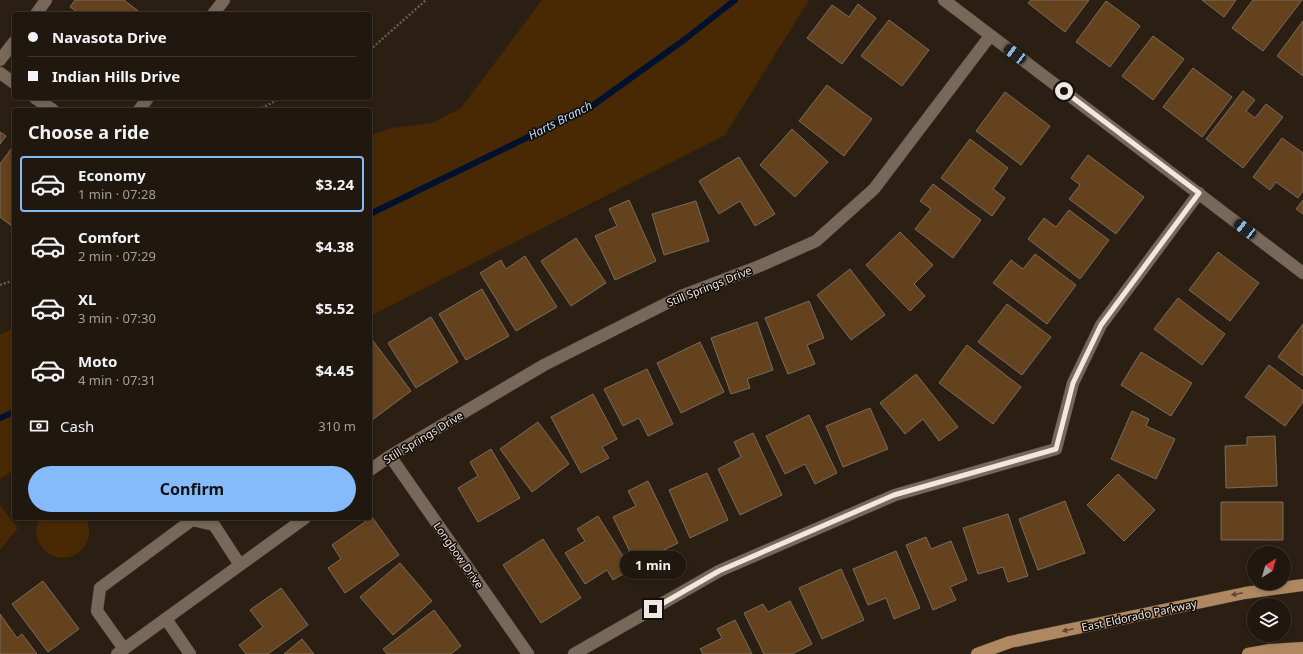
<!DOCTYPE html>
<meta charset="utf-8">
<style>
body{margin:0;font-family:"Noto Sans",sans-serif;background:#282017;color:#f1f3f6;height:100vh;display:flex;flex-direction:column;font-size:15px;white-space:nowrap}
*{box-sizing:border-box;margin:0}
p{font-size:13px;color:#a29f9e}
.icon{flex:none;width:22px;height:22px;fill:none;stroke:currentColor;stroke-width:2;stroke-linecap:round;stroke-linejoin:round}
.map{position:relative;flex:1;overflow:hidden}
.details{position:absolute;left:12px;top:108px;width:360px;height:412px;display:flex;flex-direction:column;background:#20170e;border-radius:4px;box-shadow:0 2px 6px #0003,0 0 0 1px #3d362e}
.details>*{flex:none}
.banner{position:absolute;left:12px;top:12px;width:360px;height:88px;border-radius:4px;box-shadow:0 2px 6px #0003,0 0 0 1px #3d362e;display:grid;align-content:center;height:88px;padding:0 16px;background:#20170e}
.needle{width:26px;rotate:37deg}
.controls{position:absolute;left:1247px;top:546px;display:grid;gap:8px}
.controls a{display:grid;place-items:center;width:44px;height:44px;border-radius:50%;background:#20170e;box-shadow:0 2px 6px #0003,0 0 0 1px #3d362e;font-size:20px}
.end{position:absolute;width:18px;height:18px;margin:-9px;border:5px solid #f0e7df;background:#111;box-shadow:0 0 0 2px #111}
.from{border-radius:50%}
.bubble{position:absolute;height:28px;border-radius:14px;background:#20170e;box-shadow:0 2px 6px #0003,0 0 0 1px #3d362e;font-size:13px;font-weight:700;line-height:28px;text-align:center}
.car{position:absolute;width:12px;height:24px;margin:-12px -6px;border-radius:5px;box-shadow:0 0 3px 1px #0007;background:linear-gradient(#222 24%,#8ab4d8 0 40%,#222 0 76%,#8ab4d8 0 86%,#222 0)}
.banner b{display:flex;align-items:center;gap:14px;height:38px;font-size:15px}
.banner b+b{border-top:1px solid #3d362e}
.banner i{width:10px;height:10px;background:#f1f3f6}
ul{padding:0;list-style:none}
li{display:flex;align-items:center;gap:12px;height:56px;margin:0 8px 6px;padding:0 8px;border:2px solid transparent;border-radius:4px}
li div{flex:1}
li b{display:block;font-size:15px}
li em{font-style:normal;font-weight:700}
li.active{border-color:#86bbfb}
li>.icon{width:36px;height:36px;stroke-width:1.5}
h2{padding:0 16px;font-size:18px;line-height:48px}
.pay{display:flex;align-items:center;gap:10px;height:44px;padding:0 16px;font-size:15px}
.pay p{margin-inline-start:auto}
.action{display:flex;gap:8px;margin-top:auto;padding:8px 16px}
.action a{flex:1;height:46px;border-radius:24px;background:#86bbfb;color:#111;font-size:16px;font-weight:700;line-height:46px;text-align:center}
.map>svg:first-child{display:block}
.green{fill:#482903}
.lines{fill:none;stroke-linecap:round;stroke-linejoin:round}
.stream{stroke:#00112f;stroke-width:6}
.building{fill:#63421d;stroke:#7a6c5d}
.minor-casing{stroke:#443a32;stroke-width:13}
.major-casing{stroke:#443a32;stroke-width:13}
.path{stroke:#675c51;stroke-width:2.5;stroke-dasharray:2 2;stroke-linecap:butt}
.minor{stroke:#77685a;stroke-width:12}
.major{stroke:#af8861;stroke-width:12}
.oneway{fill:#5f4934}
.route{stroke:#f0e7df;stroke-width:5}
.labels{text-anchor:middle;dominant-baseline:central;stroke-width:3;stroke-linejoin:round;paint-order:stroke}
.street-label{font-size:11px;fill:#f0e7df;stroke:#0f0a06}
.water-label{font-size:12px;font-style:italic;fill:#bcd9fd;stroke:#0f0a06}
</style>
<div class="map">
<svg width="1303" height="654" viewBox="0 0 1303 654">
<rect width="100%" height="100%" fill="#2b1f13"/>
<!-- green -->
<path class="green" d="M542 0H809L725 135 370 316V135L392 128 432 123 461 108Z
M14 327V470L0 479V335Z
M0 505 18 528 0 550Z
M39 518H86C89 524 90 533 88 539 75 574 25 556 39 518Z"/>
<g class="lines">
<!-- stream -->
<path class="stream" d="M370 214 592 106 684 40 735 0
M0 418 14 412"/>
</g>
<!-- building -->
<path class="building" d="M75 0H124L142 14H80L70 7Z
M1031 0H1089L1065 32 1028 3Z
M1202 0H1236L1224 17Z
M1253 0H1302L1263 51 1232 28Z
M1106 1 1140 26 1110 67 1076 42Z
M858 4 876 18 842 64 807 38 832 5 849 17Z
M889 20 929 50 902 86 861 56Z
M1303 21V76L1277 56Z
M1153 36 1184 59 1153 100 1122 76Z
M1193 68 1232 97 1202 137 1163 107Z
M827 85 872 119 844 156 799 121Z
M1243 91 1255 100 1246 111 1255 118 1266 104 1283 117 1243 168 1206 139Z
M1005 92 1050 126 1021 165 976 131Z
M792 129 828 162 795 197 760 165Z
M0 132 6 136 0 144Z
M1282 138 1303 153V191L1298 198 1276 182 1270 190 1253 177Z
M970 139 1008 168 993 189 1005 198 992 216 941 178Z
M11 149 14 151 13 227 0 217V164Z
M1088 155 1144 197 1116 234 1069 199 1080 185 1071 178Z
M739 157 775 214 755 226 740 201 719 214 699 181Z
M933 184 981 220 953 258 915 229 931 209 920 201Z
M629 200 656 261 615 280 595 236 617 226 609 209Z
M1303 200V214L1296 209Z
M696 201 709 241 664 255 652 214Z
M1069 210 1109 240 1080 279 1028 239 1044 218 1056 227Z
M900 232 933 265 914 284 925 296 910 311 866 265Z
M576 238 606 283 571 306 541 261Z
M1218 252 1259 283 1230 321 1189 290Z
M1035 254 1076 285 1047 324 993 283 1011 260 1023 269Z
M525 256 557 307 516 331 480 273 501 260 506 269Z
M850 269 885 315 851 340 817 295Z
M482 289 509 336 466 360 439 314Z
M1178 298 1225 334 1202 365 1154 329Z
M809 301 824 338 807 345 815 364 788 374 765 318Z
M1007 304 1051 337 1022 375 978 342Z
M431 317 458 362 416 388 388 343Z
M757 322 773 370 747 379 750 388 731 394 711 338Z
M1303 324V376L1278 357Z
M370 337 411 391 372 420 370 418Z
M700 342 724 392 681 413 657 363Z
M967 345 1021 387 993 424 939 383Z
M1141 352 1192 383 1171 416 1121 385Z
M1269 365 1303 391V402L1285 426 1245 397Z
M647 369 673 424 648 436 639 418 623 426 604 389Z
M916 374 958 427 939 441 923 419 905 434 880 403Z
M593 394 617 439 602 447 609 458 581 473 551 417Z
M870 408 888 449 843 467 826 426Z
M1132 411 1149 419 1146 426 1175 439 1156 479 1111 459Z
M809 415 837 473 815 484 805 464 785 474 766 436Z
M538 422 569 464 532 492 500 449Z
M753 433 782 495 740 515 718 469 741 457 734 442Z
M1275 436 1277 486 1226 488 1225 446 1247 445V437Z
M491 449 520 498 478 522 458 488 478 476 470 462Z
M707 473 728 520 690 538 669 490Z
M1118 474 1155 510 1124 541 1087 505Z
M648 481 678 543 636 564 613 517 636 506 628 491Z
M1065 501 1085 553 1038 570 1019 519Z
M1221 502H1283V540H1221Z
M1008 514 1028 576 1008 582 1003 567 978 574 963 528Z
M598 516 631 569 613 580 607 570 585 584 565 553 585 541 577 529Z
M372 517 399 555 345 593 328 568 341 559 332 545Z
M926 537 931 549 951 541 967 580 950 587 956 600 933 610 906 545Z
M543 539 581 598 541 623 503 565Z
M896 551 920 608 894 619 886 598 868 605 853 569Z
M400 563 432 601 393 635 360 597Z
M841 569 864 620 822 639 799 588Z
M43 581 79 629 48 652 12 604Z
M281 588 308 625 268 654H246L239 645 263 627 250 610Z
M790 601 812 644 792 654H764L744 613 763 604 768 612Z
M434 610 461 646 451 654H387L383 649Z
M0 614 17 638 22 634 37 654H0Z
M735 620 752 654H703L700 649 722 638 717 629Z
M302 639 314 654H284Z"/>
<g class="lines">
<!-- minor casing -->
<g class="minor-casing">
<path id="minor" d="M944 0 1303 273
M36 14 46 0
M213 14 224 0
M0 60 14 42
M0 73 14 83
M35 98 53 110
M139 110 148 98
M390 456 528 654
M370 470 390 456 544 365 681 296 762 265 816 241 874 189 990 36
M166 619 190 654
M124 649 97 611 100 588 192 520 214 525 240 565
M117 654 305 518
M574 654 719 571 895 495 1056 449 1073 383 1101 325 1199 193"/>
</g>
<!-- major casing -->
<g class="major-casing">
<path id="major" d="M977 654 1010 642 1245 593 1303 585
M1248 654 1270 650 1303 648"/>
</g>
<!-- path -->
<path class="path" d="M370 50 426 0
M258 110 281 98
M0 285 14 280"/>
<!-- minor -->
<use href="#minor" class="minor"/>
<!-- major -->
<use href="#major" class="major"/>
</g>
<!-- one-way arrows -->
<defs><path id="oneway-solid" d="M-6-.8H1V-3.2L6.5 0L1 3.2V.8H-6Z"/></defs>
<g class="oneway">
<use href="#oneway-solid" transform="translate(1237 594) rotate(168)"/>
<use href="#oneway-solid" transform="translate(1068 630) rotate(168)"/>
</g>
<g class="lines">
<!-- route -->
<path class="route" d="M653 609 719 571 894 495 1056 449 1073 383 1101 325 1199 193 1064 91"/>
</g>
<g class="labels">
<!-- street labels -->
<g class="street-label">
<text transform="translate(709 286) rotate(-22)">Still Springs Drive</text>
<text transform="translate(423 437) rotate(-31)">Still Springs Drive</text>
<text transform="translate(459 555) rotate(55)">Longbow Drive</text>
<text transform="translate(1139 615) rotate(-12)">East Eldorado Parkway</text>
</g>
<!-- water labels -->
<g class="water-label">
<text transform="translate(560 120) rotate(-27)">Harts Branch</text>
</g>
</g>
</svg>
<div class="controls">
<a><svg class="needle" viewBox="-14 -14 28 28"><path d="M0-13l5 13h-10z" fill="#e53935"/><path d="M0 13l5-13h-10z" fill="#a29f9e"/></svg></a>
<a><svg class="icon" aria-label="layers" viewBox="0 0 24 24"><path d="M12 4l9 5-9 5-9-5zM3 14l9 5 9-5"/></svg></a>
</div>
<i class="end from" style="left:1064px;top:91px"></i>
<i class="end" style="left:653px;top:609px"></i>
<div class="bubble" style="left:620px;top:551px;width:66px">1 min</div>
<i class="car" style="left:1015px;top:54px;rotate:307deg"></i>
<i class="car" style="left:1245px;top:229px;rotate:308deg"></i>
<div class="banner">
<b><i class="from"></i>Navasota Drive</b>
<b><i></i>Indian Hills Drive</b>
</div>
<section class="details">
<h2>Choose a ride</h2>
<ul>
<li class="active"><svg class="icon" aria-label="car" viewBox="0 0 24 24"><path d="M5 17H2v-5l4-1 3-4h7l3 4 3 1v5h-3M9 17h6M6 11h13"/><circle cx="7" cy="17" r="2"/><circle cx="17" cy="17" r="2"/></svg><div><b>Economy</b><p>1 min · 07:28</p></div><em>$3.24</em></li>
<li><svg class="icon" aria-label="car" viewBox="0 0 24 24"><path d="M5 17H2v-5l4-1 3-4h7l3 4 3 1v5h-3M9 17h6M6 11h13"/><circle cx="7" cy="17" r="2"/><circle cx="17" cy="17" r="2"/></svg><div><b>Comfort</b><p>2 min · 07:29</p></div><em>$4.38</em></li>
<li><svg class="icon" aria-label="car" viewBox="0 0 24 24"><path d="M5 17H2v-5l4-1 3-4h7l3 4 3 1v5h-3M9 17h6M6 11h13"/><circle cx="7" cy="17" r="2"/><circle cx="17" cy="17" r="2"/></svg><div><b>XL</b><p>3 min · 07:30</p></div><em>$5.52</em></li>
<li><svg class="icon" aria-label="car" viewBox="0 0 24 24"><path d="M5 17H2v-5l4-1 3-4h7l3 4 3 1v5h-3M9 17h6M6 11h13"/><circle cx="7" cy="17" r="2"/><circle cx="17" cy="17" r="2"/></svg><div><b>Moto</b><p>4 min · 07:31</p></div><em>$4.45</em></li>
</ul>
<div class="pay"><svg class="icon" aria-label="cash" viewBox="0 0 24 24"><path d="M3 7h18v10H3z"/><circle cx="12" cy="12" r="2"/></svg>Cash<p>310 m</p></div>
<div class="action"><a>Confirm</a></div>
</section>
</div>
